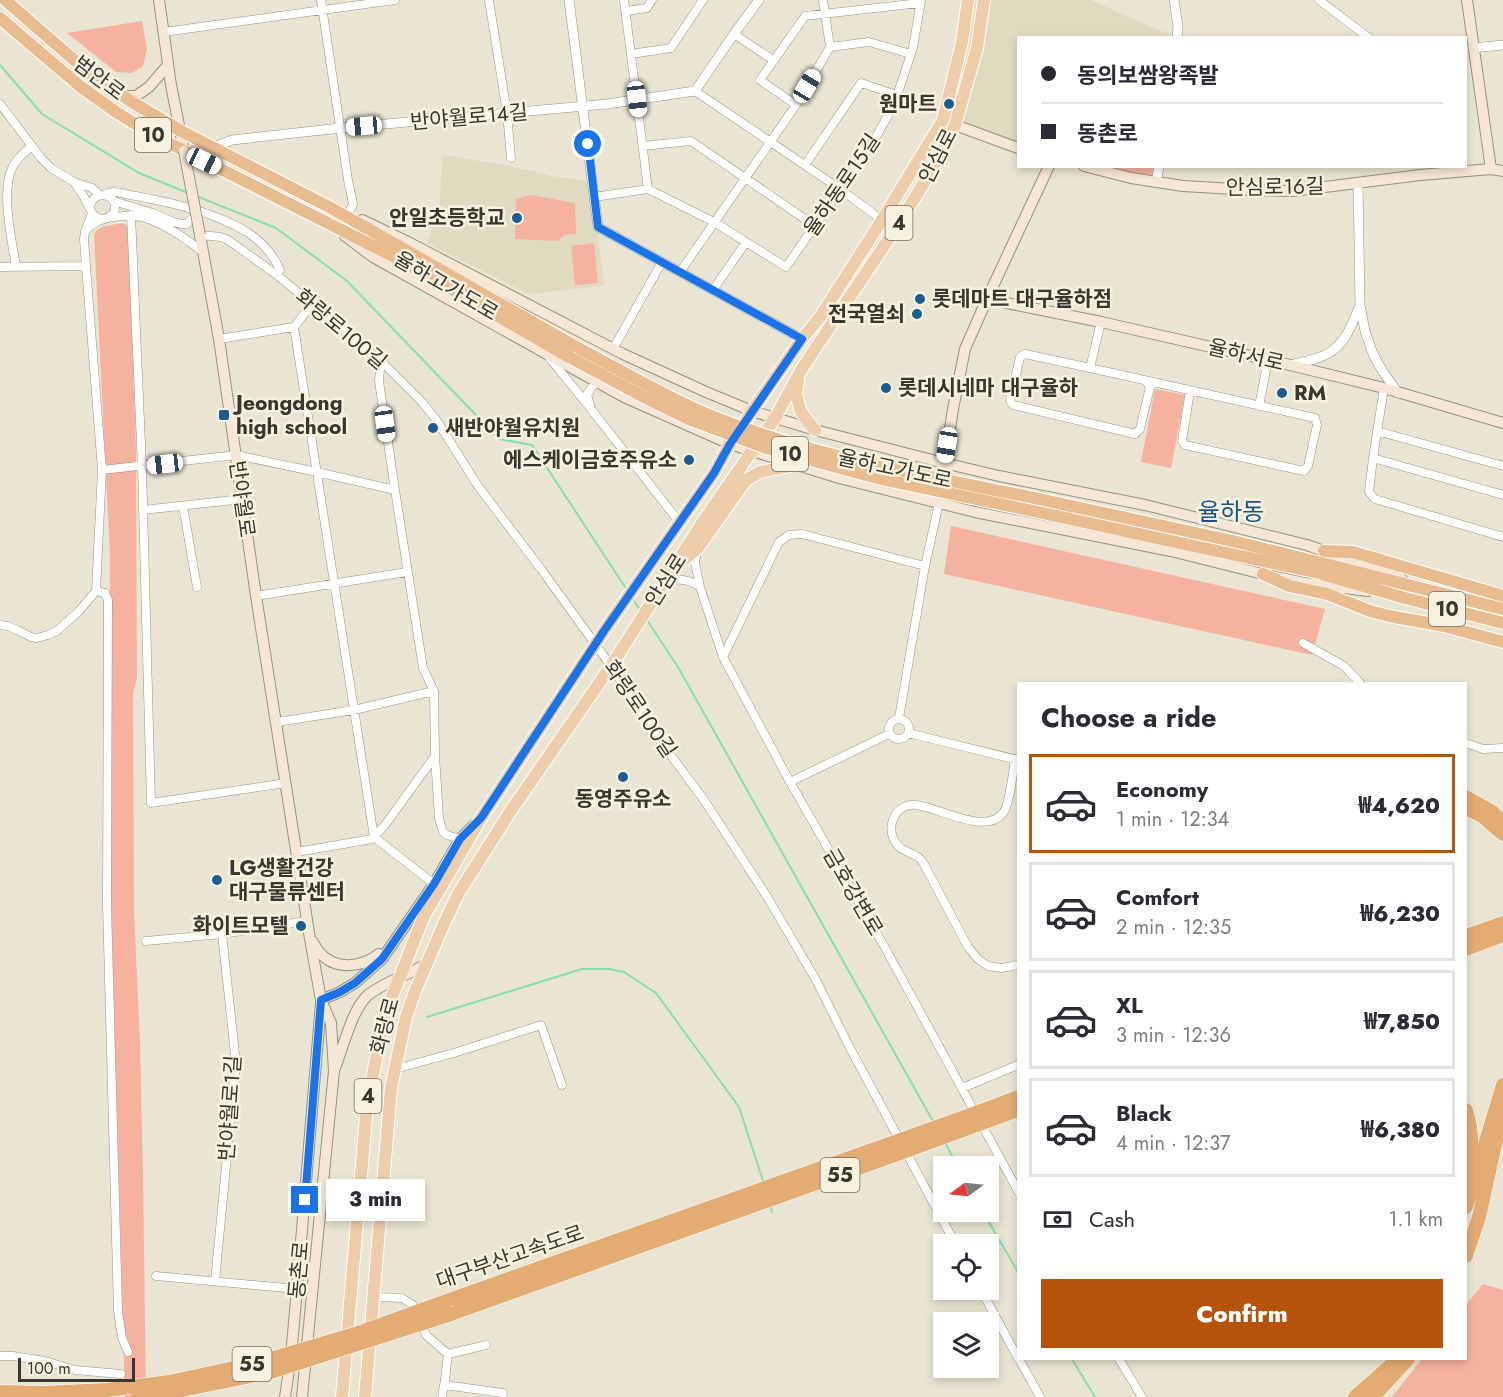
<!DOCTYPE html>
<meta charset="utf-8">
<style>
body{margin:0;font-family:Jost,"Noto Sans KR",sans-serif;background:#f2f2f3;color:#2b2b33;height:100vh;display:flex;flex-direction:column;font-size:22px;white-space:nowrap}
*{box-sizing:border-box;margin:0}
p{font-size:20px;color:#7c7c81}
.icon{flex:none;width:33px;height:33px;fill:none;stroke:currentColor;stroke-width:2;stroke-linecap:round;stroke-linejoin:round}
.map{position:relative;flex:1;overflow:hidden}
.panel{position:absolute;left:1017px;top:682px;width:450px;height:678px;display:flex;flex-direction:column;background:#fff;border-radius:0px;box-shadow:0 3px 9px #0003}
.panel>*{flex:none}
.banner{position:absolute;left:1017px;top:36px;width:450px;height:132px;border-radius:0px;box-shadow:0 3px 9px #0003;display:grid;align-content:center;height:132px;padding:0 24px;background:#fff}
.needle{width:39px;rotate:255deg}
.controls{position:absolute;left:933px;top:1156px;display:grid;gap:12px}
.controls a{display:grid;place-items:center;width:66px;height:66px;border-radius:0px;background:#fff;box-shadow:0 3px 9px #0003;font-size:30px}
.scale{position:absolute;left:18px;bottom:15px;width:117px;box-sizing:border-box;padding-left:6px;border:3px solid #38362f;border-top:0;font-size:16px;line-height:21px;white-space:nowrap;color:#38362f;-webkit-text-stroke:4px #f6f2df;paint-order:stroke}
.end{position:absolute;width:27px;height:27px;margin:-14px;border:8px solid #1a73e8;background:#fff;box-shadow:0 0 0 3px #fff}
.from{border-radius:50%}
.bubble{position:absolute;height:42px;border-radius:0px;background:#fff;box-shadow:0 3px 9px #0003;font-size:20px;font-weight:800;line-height:42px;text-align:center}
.car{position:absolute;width:18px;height:36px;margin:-18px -9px;border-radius:8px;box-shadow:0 0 4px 2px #0007;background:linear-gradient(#fff 24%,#345 0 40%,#fff 0 76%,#345 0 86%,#fff 0)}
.banner b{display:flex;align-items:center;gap:21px;height:57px;font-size:22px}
.banner b+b{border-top:2px solid #e1e1e2}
.banner i{width:15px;height:15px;background:#2b2b33}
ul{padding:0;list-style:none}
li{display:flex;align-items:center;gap:18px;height:99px;margin:0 12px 9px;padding:0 12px;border:3px solid #e1e1e2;border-radius:0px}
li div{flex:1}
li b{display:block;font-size:22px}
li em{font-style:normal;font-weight:800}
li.current{border-color:#b45309}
li>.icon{width:54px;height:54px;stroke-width:1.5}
h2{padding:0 24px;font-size:27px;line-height:72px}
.pay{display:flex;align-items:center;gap:15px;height:66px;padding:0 24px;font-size:22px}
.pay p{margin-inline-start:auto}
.button{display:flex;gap:12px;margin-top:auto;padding:12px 24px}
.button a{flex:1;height:69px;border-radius:0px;background:#b45309;color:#fff;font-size:24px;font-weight:800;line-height:69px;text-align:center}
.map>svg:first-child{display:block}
.built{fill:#e0dbc0}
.green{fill:#f6b29e}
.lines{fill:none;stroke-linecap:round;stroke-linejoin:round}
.stream{stroke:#86e1ad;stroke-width:2}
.minor-casing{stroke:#969381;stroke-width:9}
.tertiary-casing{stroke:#969381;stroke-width:10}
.secondary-casing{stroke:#969381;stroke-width:12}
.primary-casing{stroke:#fff;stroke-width:14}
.trunk-casing{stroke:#fff;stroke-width:14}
.motorway-casing{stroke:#fff;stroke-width:15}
.minor{stroke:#fff;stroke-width:8}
.tertiary{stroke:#fff;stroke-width:9}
.secondary{stroke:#f6e6d5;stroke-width:10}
.primary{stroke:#eecdaa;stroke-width:12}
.trunk{stroke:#e8bc8e;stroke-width:12}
.motorway{stroke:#e2ac72;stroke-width:14}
.secondary-bridge-casing{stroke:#969381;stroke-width:12;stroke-linecap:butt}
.trunk-bridge-casing{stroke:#fff;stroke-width:14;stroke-linecap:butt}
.motorway-bridge-casing{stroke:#fff;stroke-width:15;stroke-linecap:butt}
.secondary-bridge{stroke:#f6e6d5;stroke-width:10}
.trunk-bridge{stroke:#e8bc8e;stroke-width:12}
.motorway-bridge{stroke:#e2ac72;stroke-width:14}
.route{stroke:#1a73e8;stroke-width:8}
.poi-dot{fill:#1b5c91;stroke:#f6f2df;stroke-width:2}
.labels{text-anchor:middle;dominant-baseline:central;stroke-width:5;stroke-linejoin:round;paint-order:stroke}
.shield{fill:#f6f2df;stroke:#716e64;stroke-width:1.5}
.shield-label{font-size:20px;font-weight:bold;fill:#38362f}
.street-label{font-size:21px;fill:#38362f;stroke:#f6f2df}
.poi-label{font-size:21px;font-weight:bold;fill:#38362f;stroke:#f6f2df;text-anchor:start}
.quarter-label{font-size:24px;fill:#1a5485;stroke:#f6f2df}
</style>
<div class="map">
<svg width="1503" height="1397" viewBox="0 0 1503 1397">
<rect width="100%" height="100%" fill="#e9e5d2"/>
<!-- built -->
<path class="built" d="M972 0H1090L1175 37 1018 38V148L948 122 969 40Z
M443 155 509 166 552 176 592 182 604 286 528 294 427 243 439 209Z"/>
<!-- green -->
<path class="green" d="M142 21 147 49 143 66 132 73 116 72 67 33Z
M1084 167H1159L1156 182Z
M531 195 575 203 576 234 564 235 558 241 515 239 516 199Z
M123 223 126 225 128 228 136 449 137 677 133 694 134 912 140 1042 143 1173 146 1397H125L109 820 110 555 94 234C99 225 113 225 123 223Z
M594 243 598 283 575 285 571 246Z
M1155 389 1185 395 1171 468 1141 462Z
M951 526 1325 609 1312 655 944 574Z
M1483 1284 1503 1290V1397H1392L1422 1359H1466V1305Z"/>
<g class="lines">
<!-- stream -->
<path class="stream" d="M0 65 42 114 139 173 188 193
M196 196 276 228 347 281 499 439 532 445 627 590
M632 598 641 611
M647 620 678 667 934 1123
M427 1017 582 969H609L624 972 656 993 739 1107 764 1184
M944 1141 958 1167
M770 1204 772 1212
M983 1212 1018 1272
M1072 1359 1095 1397"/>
<!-- minor casing -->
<g class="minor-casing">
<path id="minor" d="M321 0 348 180 353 204 349 213
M489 0 507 113 511 158
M624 0 648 189
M1319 0 1369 38
M626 11 647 8 652 0
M164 32 395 0
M734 34 773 60
M830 47 869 42 911 54
M631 54 671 48 703 0
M695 91 840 189 882 220
M0 104 41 158 51 168 74 182 92 188 100 195
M796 105 760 80 805 16 920 3
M643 146 691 141 815 226
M805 165 861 83 897 95
M74 182 84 197 90 209
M104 195C107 194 110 192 113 192 120 192 129 195 136 196 173 203 214 212 247 232 261 241 273 254 280 270L277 275
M594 197 648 189 714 222 786 267 873 142 894 105 913 48 921 0
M113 201 153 213 173 222 182 224H187L196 214
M131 215 142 467 151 803 286 783
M108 218C117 217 127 214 137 216 160 220 184 237 203 252
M87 229C91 226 95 222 99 221 106 218 116 216 115 205 113 194 98 192 92 201 87 209 93 217 101 219
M200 235 221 237 228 240 277 275 383 363 422 402 437 421 478 486 541 569 611 666 661 742 704 800 766 895 816 980 849 1046 956 1245
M86 266 102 470
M0 267 86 266 84 239 85 232 92 213
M16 267C12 240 0 191 13 166 18 157 25 152 32 146
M680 272 796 105 830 47 823 0
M713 290 746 242
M1101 322 1090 368 1025 354 1020 357 1010 401 1013 405 1135 434 1140 429 1150 387 1146 381
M294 327 374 837 434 884
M219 339 294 327 305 313 314 307
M613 349 662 262
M548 356 591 409 587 394 593 386 598 382
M383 363 380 370 379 381 395 490
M1090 368 1315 418 1317 425 1308 466 1304 471 1185 445 1182 441 1190 391
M1384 388 1373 458 1369 492 1375 499 1503 537
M1259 406 1268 360
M591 409 680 523
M1377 431 1503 466
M1373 458 1503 495
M183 506 197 587
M143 510 243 499
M666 580C681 579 688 579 700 587L695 563 697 550
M700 587 723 657 790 782 884 946 1018 1191
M96 591 105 593 108 600 107 905 118 1311 122 1338 128 1352
M256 596 407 572
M0 625 8 626 17 630 31 637 37 638 48 635 57 631 79 611 96 591 102 470 236 455 317 472 395 490 423 668 434 691 435 756 439 818 443 832 447 835 460 839
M1303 643 1344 666 1361 684
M723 657 779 542 789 535 802 534 925 566
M899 718 925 566 939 503
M889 729a10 10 0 1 1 20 0a10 10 0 1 1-20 0Z
M277 722 354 710 434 691
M908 733 1018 760
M1466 743 1483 749 1503 748
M1015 759C1013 771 1010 804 1003 813 986 836 938 807 916 805 897 803 886 824 894 840 901 853 911 851 919 858 922 860 923 863 925 866L968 947 978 959 988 966 1002 968 1018 965
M790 782 889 734
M297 852 372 839 385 825 435 756
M146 941 222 934 307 921
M395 1069 454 1053 541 1025 562 1085
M962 1088 1018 1065
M156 1276 297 1289
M215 1281 236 1063 222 934
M981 1290 1018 1358
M374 1297 402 1298 413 1305 426 1335 448 1354 445 1380 442 1397
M448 1354 486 1345
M0 1356H13L45 1361 75 1370 121 1374
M1019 1359 1040 1397
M1119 1359 1142 1397
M444 1385 503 1393"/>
</g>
<!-- tertiary casing -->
<g class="tertiary-casing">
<path id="tertiary" d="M569 0 598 227 802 339
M1174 0 1178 26 1177 38
M1473 48 1503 45
M214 147 232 140 341 128 607 104 695 91 734 34 759 0
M1156 182 1159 166
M1358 183 1360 305 1365 331 1373 354 1383 372 1398 393
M1290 365C1302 362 1316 360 1327 354 1346 344 1352 324 1360 305"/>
</g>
<!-- secondary casing -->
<g class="secondary-casing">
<path id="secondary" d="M159 0 171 85 184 151
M1467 0 1491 169
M122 96H136L149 87 168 65
M955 125 1018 148
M1049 166 987 299 1101 322 1290 365 1384 388 1503 423
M1084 166 1131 178 1183 186 1251 190 1293 191 1420 175 1491 169 1503 171
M362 220 408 242 623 354 706 392 752 411 815 430 944 463 999 476 1145 505 1307 545 1402 579
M200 235 219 339 256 596 310 939 321 1000 331 1023 334 1071 302 1397
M345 236 373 257 624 397 730 444 839 478 975 512 1171 551 1263 574 1305 583 1368 591
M941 487 953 409 965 349 987 299
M312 941C315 945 317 950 320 953 336 971 363 967 379 954
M321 1000 340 992 355 983 382 959 434 884 460 839 474 825
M335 1068C343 1048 352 1010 367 996 385 981 409 975 428 963
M285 1397 291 1356 297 1289 321 1003"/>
</g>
<!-- primary casing -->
<g class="primary-casing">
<path id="primary" d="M798 380 796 394 801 412 815 430
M684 560 698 548 746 480 760 472 795 465
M342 1397 367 1105 385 1014 424 916 481 818 604 631 714 473 730 444 752 411 802 339 820 317 882 220 943 120 962 42 968 0
M365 1397 391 1088 406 1017 415 991 443 926 458 894 510 812 611 666 704 520 775 418 800 372 815 349 896 228 927 178 955 125 977 48 984 0"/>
</g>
<!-- trunk casing -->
<g class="trunk-casing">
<path id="trunk" d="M5 0 95 78 132 102 179 130 331 208 580 349
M0 18 81 87 116 112 155 136 405 262 571 358
M1025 496 1237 542 1503 609
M1024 509 1319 573 1405 598 1503 623
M1324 551 1353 552 1503 596
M1263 574 1289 586 1327 594 1370 611 1389 616 1444 626 1503 642"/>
</g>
<!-- motorway casing -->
<g class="motorway-casing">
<path id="motorway" d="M1466 797 1491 811 1503 822
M1466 808 1482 816 1503 834
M1466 936 1503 923
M1466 949 1503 935
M989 1108 1018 1097
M1466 1110C1473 1131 1472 1155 1468 1176
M996 1118 1018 1110
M1466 1207 1503 1085
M1466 1256 1479 1217 1496 1140 1503 1116
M452 1299 889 1144
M451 1314 895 1155
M0 1392 43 1393
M1355 1397 1391 1365 1396 1359
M1373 1397 1408 1359"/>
</g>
<!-- minor -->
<use href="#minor" class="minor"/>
<!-- tertiary -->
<use href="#tertiary" class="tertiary"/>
<!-- secondary -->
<use href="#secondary" class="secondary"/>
<!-- primary -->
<use href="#primary" class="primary"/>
<!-- trunk -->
<use href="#trunk" class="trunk"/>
<!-- motorway -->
<use href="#motorway" class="motorway"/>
<!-- secondary-bridge casing -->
<g class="secondary-bridge-casing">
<path id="secondary-bridge" d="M184 151 200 235"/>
</g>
<!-- trunk-bridge casing -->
<g class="trunk-bridge-casing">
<path id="trunk-bridge" d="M580 349C626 373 671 400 719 419 818 457 922 475 1025 496
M571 358 642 396 691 420 766 448 881 479 1024 509"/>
</g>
<!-- motorway-bridge casing -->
<g class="motorway-bridge-casing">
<path id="motorway-bridge" d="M889 1144 989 1108
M895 1155 996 1118
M43 1393 107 1390 169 1382 257 1363 355 1334 452 1299
M138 1397 167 1393 270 1372 451 1314"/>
</g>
<!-- secondary-bridge -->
<use href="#secondary-bridge" class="secondary-bridge"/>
<!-- trunk-bridge -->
<use href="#trunk-bridge" class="trunk-bridge"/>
<!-- motorway-bridge -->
<use href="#motorway-bridge" class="motorway-bridge"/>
</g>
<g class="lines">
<!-- route -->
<path class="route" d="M305 1200 321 1000 340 992 355 983 382 959 434 884 460 839 481 818 604 631 714 473 730 444 802 339 598 227 588 144"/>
</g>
<!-- markers -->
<g class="poi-dot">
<circle cx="949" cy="104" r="6"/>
<circle cx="517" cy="218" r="6"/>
<circle cx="920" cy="299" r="6"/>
<circle cx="917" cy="314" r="6"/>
<circle cx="886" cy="388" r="6"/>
<circle cx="1282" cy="393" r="6"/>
<rect x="218" y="409" width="12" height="12" rx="3"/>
<circle cx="433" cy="428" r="6"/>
<circle cx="689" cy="460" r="6"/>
<circle cx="623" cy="777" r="6"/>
<circle cx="217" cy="880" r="6"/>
<circle cx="301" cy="926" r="6"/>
</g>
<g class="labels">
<!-- shield labels -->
<g class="shield">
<rect x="135" y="118" width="36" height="34" rx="4.5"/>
<rect x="885.5" y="206" width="27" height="34" rx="4.5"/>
<rect x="772" y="437" width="36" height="34" rx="4.5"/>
<rect x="1429" y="592" width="36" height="34" rx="4.5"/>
<rect x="354.5" y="1079" width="27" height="34" rx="4.5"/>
<rect x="820.5" y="1158" width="39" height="34" rx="4.5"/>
<rect x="232.5" y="1347" width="39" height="34" rx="4.5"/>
</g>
<g class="shield-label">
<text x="153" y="135">10</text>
<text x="899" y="223">4</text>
<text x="790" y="454">10</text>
<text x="1447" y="609">10</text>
<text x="368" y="1096">4</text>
<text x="840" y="1175">55</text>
<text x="252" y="1364">55</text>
</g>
<!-- street labels -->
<g class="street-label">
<text transform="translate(99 78) rotate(37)">범안로</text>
<text transform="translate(469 117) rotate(-5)">반야월로14길</text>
<text transform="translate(938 156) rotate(-63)">안심로</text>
<text transform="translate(842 185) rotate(-56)">율하동로15길</text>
<text transform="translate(1275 187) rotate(-1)">안심로16길</text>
<text transform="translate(446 286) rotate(30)">율하고가도로</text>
<text transform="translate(341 329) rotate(40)">화랑로100길</text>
<text transform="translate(1246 355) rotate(13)">율하서로</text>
<text transform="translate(895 469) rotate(12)">율하고가도로</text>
<text transform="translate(242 499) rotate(82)">반야월로</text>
<text transform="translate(666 580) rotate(-58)">안심로</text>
<text transform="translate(640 709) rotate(56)">화랑로100길</text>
<text transform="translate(853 892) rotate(60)">금호강변로</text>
<text transform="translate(385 1026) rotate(-75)">화랑로</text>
<text transform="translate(230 1108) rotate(-86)">반야월로1길</text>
<text transform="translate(510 1257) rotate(-19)">대구부산고속도로</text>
<text transform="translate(299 1270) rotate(-85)">동촌로</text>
</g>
<!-- poi labels -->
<g class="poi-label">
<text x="937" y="104" text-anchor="end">원마트</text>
<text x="505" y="218" text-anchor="end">안일초등학교</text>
<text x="932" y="299">롯데마트 대구율하점</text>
<text x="905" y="314" text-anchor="end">전국열쇠</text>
<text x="898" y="388">롯데시네마 대구율하</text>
<text x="1294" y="393">RM</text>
<text x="236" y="403">Jeongdong<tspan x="236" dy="24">high school</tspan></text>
<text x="445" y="428">새반야월유치원</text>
<text x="677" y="460" text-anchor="end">에스케이금호주유소</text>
<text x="623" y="799" text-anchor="middle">동영주유소</text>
<text x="229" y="868">LG생활건강<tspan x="229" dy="24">대구물류센터</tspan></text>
<text x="289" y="926" text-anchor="end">화이트모텔</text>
</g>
<!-- quarter labels -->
<g class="quarter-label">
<text x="1231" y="511">율하동</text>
</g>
</g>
</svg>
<div class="controls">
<a><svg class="needle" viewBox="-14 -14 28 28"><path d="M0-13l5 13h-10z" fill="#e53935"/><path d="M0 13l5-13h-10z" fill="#7c7c81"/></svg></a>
<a><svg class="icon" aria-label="locate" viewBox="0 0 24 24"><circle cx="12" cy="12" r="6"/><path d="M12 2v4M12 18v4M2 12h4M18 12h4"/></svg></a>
<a><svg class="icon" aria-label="layers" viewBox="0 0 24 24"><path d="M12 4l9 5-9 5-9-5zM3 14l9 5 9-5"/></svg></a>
</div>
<div class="scale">100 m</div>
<i class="end from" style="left:588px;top:144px"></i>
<i class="end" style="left:305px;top:1200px"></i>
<div class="bubble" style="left:326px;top:1179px;width:99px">3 min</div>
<i class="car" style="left:807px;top:86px;rotate:31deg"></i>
<i class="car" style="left:637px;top:99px;rotate:173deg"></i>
<i class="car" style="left:364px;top:126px;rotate:265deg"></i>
<i class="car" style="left:204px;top:161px;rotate:115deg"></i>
<i class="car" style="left:385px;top:424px;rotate:172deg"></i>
<i class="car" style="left:947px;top:445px;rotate:189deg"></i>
<i class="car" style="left:165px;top:464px;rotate:263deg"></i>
<div class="banner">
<b><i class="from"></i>동의보쌈왕족발</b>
<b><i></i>동촌로</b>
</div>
<section class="panel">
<h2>Choose a ride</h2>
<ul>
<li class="current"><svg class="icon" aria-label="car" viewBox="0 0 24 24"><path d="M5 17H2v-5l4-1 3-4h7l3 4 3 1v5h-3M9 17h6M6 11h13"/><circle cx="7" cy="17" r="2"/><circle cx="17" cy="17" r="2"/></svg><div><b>Economy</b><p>1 min · 12:34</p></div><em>₩4,620</em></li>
<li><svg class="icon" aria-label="car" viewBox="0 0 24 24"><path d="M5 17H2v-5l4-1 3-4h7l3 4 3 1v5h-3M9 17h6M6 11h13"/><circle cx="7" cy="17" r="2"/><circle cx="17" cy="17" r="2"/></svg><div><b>Comfort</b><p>2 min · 12:35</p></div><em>₩6,230</em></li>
<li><svg class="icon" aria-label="car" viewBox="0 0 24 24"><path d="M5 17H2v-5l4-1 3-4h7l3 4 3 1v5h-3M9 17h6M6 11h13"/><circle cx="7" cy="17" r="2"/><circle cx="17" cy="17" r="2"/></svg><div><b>XL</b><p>3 min · 12:36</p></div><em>₩7,850</em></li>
<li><svg class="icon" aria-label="car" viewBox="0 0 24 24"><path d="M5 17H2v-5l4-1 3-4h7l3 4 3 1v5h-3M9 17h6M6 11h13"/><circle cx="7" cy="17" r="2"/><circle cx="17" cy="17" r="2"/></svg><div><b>Black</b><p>4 min · 12:37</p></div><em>₩6,380</em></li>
</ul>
<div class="pay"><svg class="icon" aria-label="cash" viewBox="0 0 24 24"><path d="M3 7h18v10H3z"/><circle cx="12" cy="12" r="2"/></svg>Cash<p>1.1 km</p></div>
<div class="button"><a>Confirm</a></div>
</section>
</div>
